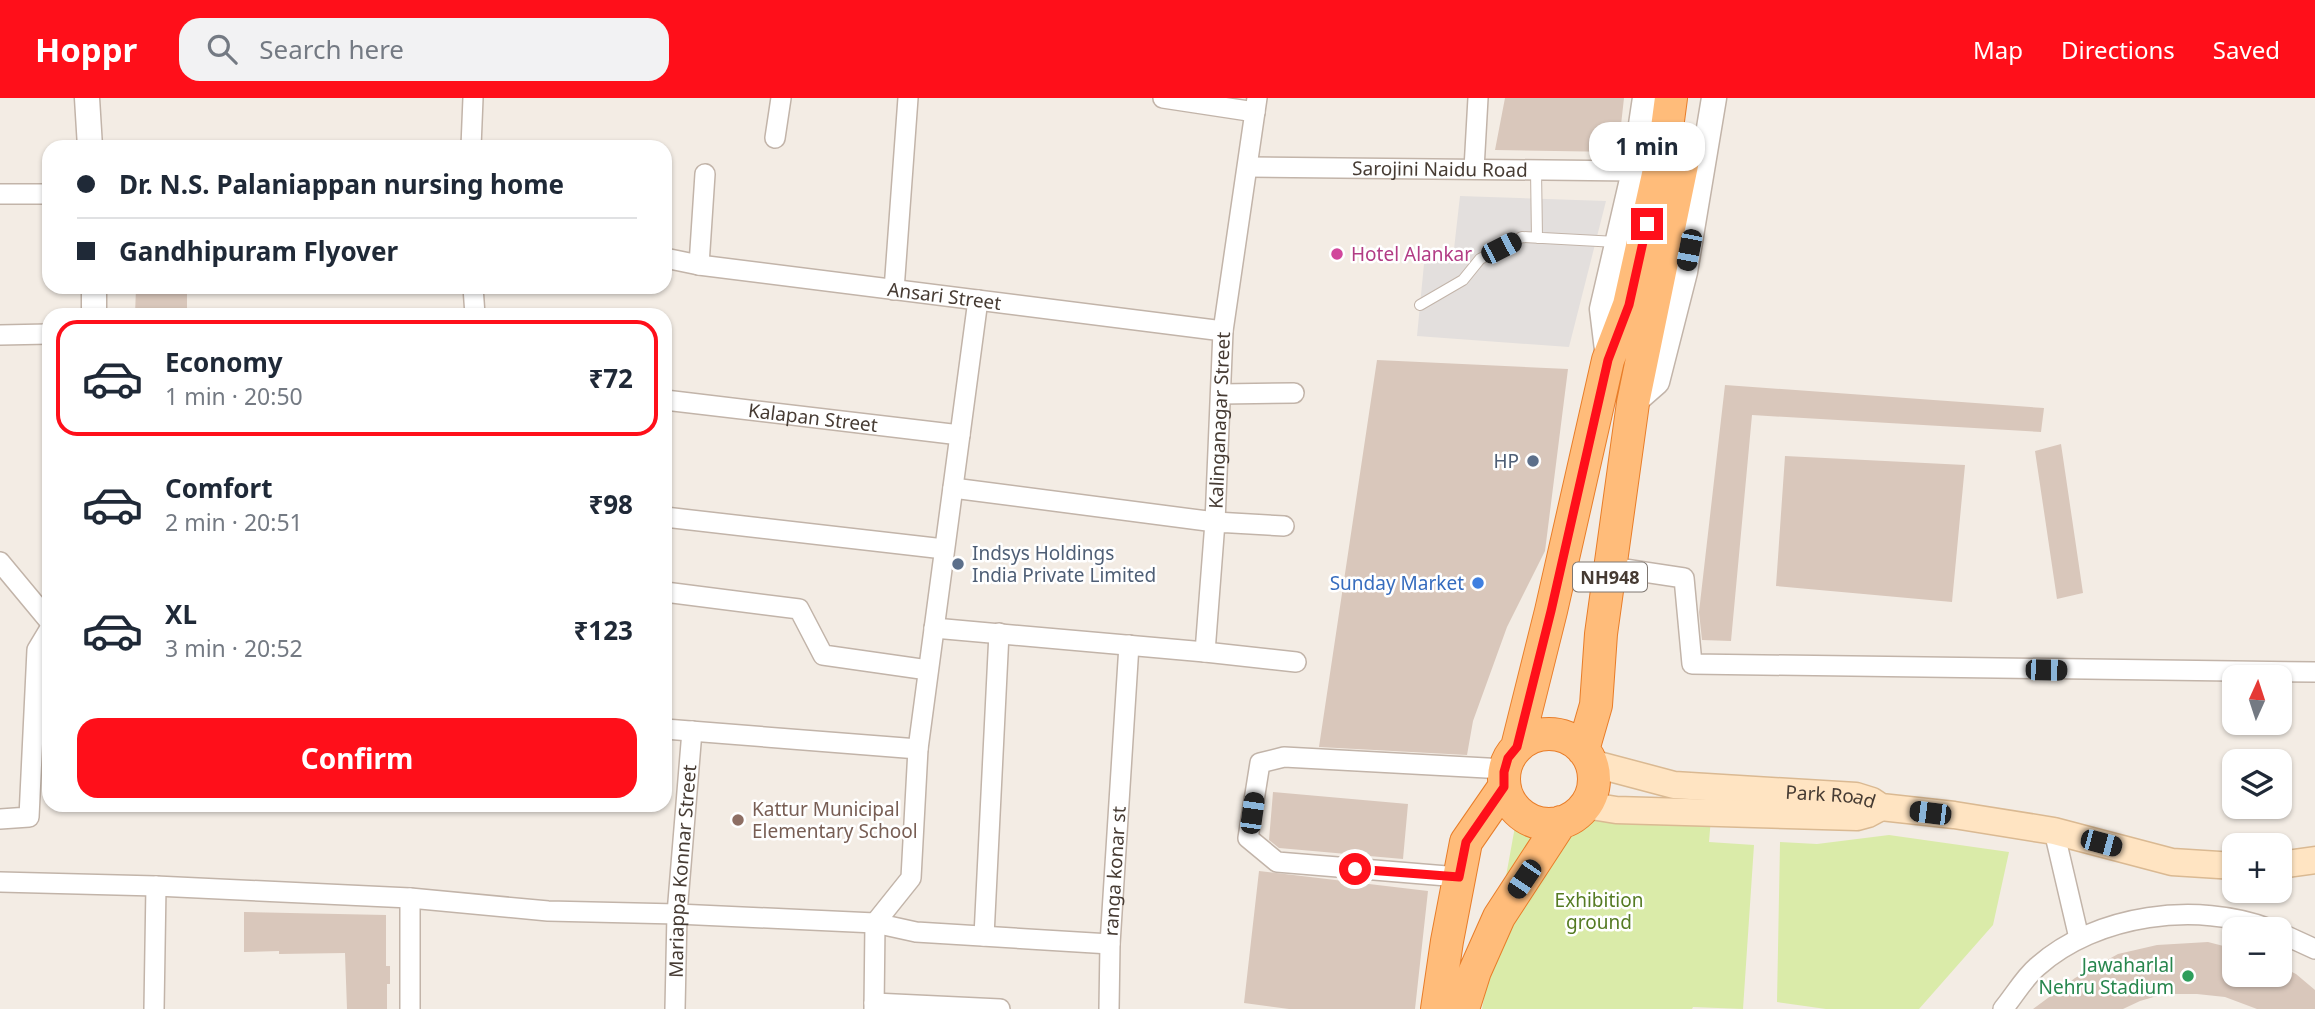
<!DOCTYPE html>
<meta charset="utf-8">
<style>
body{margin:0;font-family:"Noto Sans",sans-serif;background:#f2f2f3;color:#1f2937;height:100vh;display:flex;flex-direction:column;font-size:26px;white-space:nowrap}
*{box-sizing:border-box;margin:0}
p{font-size:23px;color:#747a83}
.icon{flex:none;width:38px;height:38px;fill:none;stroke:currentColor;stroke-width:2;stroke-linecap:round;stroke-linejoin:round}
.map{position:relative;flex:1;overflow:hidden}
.sheet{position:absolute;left:42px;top:210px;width:630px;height:504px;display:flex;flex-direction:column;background:#fff;border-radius:21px;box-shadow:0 2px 5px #0004}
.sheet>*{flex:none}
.hud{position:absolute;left:42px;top:42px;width:630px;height:154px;border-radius:21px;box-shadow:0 2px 5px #0004;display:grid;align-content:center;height:154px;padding:0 35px;background:#fff}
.needle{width:46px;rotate:3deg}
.tools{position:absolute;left:2222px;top:567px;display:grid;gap:14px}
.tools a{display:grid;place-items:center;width:70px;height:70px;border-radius:14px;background:#fff;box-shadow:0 2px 5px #0004;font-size:35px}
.end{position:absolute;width:32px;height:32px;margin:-16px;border:9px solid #ff0f1a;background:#fff;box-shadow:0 0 0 4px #fff}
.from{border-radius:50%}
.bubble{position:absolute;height:49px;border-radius:21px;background:#fff;box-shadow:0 2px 5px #0004;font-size:23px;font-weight:700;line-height:49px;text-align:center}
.car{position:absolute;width:21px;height:42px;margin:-21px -10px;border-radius:9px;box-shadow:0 0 5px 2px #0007;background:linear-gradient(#222 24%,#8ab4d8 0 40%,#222 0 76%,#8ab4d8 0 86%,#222 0)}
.hud b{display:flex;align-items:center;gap:24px;height:66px;font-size:26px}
.hud b+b{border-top:2px solid #e0e1e3}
.hud i{width:18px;height:18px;background:#1f2937}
ul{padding:12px 0 0;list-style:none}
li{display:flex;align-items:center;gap:21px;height:116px;margin:0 14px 10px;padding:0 21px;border:4px solid transparent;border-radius:21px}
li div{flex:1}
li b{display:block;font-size:26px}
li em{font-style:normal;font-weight:700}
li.selected{border-color:#ff0f1a}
li>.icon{width:63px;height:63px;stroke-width:1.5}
.action{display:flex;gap:14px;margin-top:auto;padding:14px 35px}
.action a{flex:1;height:80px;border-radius:21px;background:#ff0f1a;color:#fff;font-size:28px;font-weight:700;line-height:80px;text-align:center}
header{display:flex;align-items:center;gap:42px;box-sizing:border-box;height:98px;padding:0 35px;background:#ff0f1a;color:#fff}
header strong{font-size:33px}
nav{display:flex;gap:38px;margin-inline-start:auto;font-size:24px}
.search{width:490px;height:63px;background:#f2f2f3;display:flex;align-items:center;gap:18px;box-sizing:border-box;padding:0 24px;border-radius:21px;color:#747a83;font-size:26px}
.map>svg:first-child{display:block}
.green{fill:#daeba9}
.parking{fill:#e3dfdd}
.building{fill:#d9c7bb}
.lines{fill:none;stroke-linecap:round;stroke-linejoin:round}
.service-casing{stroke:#c2b4a9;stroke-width:12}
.minor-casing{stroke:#c2b4a9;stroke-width:22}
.tertiary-casing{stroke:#c2b4a9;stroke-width:27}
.secondary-casing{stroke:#dab992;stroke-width:29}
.trunk-casing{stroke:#e87d29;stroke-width:34}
.service{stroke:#fff;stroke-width:10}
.minor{stroke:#fff;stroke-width:19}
.tertiary{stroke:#fff;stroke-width:24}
.secondary{stroke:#ffe4c2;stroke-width:26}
.trunk{stroke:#ffbc7a;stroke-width:32}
.route{stroke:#ff0f1a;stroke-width:9}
.hotel-dot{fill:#d1479c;stroke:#fff;stroke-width:2.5}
.service-dot{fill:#5c6f8a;stroke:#fff;stroke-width:2.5}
.shop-dot{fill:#3f7fe0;stroke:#fff;stroke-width:2.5}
.education-dot{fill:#8d6e63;stroke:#fff;stroke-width:2.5}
.leisure-dot{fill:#2e9e5b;stroke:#fff;stroke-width:2.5}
.labels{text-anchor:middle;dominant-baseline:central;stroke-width:5;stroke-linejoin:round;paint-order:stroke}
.shield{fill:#fff;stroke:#7e7670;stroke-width:2}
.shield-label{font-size:18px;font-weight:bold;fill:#463b33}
.street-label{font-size:19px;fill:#463b33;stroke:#fff}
.hotel-label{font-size:19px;fill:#b23c85;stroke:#fff;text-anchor:start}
.service-label{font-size:19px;fill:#4e5e75;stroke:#fff;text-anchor:end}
.shop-label{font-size:19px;fill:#366cbe;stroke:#fff;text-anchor:end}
.education-label{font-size:19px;fill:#785e54;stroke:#fff;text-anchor:start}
.park-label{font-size:19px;fill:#557b23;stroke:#fff}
.leisure-label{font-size:19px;fill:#27864d;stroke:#fff;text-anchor:end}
</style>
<header>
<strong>Hoppr</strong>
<div class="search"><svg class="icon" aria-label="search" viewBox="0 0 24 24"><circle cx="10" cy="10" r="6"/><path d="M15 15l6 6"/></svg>Search here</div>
<nav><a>Map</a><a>Directions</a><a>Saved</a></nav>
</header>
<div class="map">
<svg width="2315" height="911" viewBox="0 0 2315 911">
<rect width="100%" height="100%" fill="#f3ece4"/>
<!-- green -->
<path class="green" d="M1550 714 1711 720 1709 744 1754 747 1743 911 1693 909 1692 911H1482L1516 723Z
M1889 737 2009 754 1993 827 1919 911H1826L1777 904 1780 744 1817 746Z"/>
<!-- parking -->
<path class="parking" d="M1460 98 1606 103 1569 249 1417 238 1424 166 1453 160Z"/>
<!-- building -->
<path class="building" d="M1505 0H1624L1618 54 1495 52Z
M136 190 187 191V217H135Z
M1377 262 1568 271 1545 453 1507 529 1473 623 1467 657 1319 649Z
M1725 287 2044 310 2041 334 1752 317 1731 543 1702 542 1699 514Z
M2061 346 2083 495 2057 501 2035 353Z
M1785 358 1965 367 1952 504 1776 488Z
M1273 694 1408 706 1403 761 1279 750 1269 742Z
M1259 773 1428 793 1415 911H1289L1244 905Z
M244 814 386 817V868H390V886H387V911H347L345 855 279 856V853L244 854Z
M2208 844 2235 851V877H2280V868L2296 876 2315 892V911H2257L2225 899 2197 896H2164L2140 903 2123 911H2033L2075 880 2118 856 2157 847Z"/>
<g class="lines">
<!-- service casing -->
<g class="service-casing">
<path id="service" d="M1536 72 1537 140
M1420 207 1463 182 1480 161 1522 139 1617 144"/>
</g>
<!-- minor casing -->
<g class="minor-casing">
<g id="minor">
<path d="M1163 0 1255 14"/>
<path d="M775 40 781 0"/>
<path d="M471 49 473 0"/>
<path id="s1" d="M1248 69 1634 73"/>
<path d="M1474 71 1478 0"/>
<path d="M0 96H49"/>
<path id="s2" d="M665 160 699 167 1223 233"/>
<path d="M699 167 705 76"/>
<path d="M473 189 475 217"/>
<path d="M894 192 908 0"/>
<path d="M0 237 49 236"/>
<path d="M1221 296 1294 295"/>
<path id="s3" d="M665 302 960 337"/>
<path id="s4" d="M953 390 1215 424 1223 233 1257 0"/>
<path d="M665 419 944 451"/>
<path d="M0 464 49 523"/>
<path d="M1611 469 1684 480 1692 566 2315 574"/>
<path d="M665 494 799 511 823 557 928 572"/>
<path d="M934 530 1205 554 1296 564"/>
<path d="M1205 554 1215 424 1284 428"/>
<path d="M665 631 918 651"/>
<path d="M0 721 29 719 37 552 49 532"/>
<path d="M2054 733 2079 840"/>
<path d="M1459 779 1277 764 1248 740 1260 665 1284 659 1505 671"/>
<path d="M0 784 156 788 410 800 548 813 677 816 875 825 916 834 1110 846"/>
<path d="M410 800V911"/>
<path d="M875 825 911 780 918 651 978 202"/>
<path d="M2280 835 2315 851"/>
<path d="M984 838 999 535"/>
<path d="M874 905 1000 911"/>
<path d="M154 911 156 788"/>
<path id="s5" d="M675 911 677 816 692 633"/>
<path d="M874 911 875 825"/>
<path id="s6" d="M1109 911 1110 846 1129 547"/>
<path d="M2003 911C2014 898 2024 880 2037 869 2096 816 2197 803 2270 831"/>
</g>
</g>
<!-- tertiary casing -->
<g class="tertiary-casing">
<path id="tertiary" d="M87 0 90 49
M94 189V217
M1608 260 1602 211 1634 73 1645 0
M1633 305 1657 284 1685 174 1714 0"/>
</g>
<!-- secondary casing -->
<g class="secondary-casing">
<g id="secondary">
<path id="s7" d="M1591 665 1674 687 1856 698 1872 703 1881 709 1954 717 2054 733 2172 764 2235 768"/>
<path d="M1585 707 1616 712 1857 719 1868 716 1881 709"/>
<path d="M2280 767 2315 762"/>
</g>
</g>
<!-- trunk casing -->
<g class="trunk-casing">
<path id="trunk" d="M1504 681a45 45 0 1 1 90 0a45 45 0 1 1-90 0Z
M1517 649 1551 513 1608 262 1629 207 1665 45 1671 0
M1583 652 1596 607 1601 536 1633 305 1684 57
M1437 911 1447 843 1466 744 1504 689
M1463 911 1475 873 1499 819 1561 724"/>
</g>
<!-- service -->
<use href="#service" class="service"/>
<!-- minor -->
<use href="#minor" class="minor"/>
<!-- tertiary -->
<use href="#tertiary" class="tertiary"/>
<!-- secondary -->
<use href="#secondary" class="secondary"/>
<!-- trunk -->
<use href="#trunk" class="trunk"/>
</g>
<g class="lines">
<!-- route -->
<path class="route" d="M1355 771 1459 779 1466 744 1504 689V674L1508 660 1517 649 1551 513 1608 262 1629 207 1647 126"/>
</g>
<!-- markers -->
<circle class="hotel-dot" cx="1337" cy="156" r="7"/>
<g class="service-dot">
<circle cx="1533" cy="363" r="7"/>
<circle cx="958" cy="466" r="7"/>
</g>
<circle class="shop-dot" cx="1478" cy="485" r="7"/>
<circle class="education-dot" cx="738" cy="722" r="7"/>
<circle class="leisure-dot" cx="2188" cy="878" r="7"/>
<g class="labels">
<!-- shield labels -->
<rect class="shield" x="1573" y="464.5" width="74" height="29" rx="5"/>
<g class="shield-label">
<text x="1610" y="479">NH948</text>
</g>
<!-- street labels -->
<g class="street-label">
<text stroke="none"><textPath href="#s1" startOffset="192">Sarojini Naidu Road</textPath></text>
<text stroke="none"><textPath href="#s2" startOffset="282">Ansari Street</textPath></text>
<text stroke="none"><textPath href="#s3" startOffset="149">Kalapan Street</textPath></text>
<text stroke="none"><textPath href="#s4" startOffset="366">Kalinganagar Street</textPath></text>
<text stroke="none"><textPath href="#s7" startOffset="243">Park Road</textPath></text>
<text stroke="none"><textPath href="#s5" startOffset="138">Mariappa Konnar Street</textPath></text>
<text stroke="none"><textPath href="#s6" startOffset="138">ranga konar st</textPath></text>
</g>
<!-- hotel labels -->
<g class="hotel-label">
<text x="1351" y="156">Hotel Alankar</text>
</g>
<!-- service labels -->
<g class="service-label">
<text x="1519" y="363">HP</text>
<text x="972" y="455" text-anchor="start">Indsys Holdings<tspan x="972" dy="22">India Private Limited</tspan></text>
</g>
<!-- shop labels -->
<g class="shop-label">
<text x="1464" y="485">Sunday Market</text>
</g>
<!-- education labels -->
<g class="education-label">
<text x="752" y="711">Kattur Municipal<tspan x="752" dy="22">Elementary School</tspan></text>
</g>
<!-- park labels -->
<g class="park-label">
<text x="1599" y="802">Exhibition<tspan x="1599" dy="22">ground</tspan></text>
</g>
<!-- leisure labels -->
<g class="leisure-label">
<text x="2174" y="867">Jawaharlal<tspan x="2174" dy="22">Nehru Stadium</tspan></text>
</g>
</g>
</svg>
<div class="tools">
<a><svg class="needle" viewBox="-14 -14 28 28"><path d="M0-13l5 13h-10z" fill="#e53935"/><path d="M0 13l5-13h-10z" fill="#747a83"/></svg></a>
<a><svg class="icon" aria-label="layers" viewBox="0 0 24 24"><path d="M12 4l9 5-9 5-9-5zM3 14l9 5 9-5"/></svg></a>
<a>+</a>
<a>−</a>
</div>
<i class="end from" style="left:1355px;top:771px"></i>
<i class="end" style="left:1647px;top:126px"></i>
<div class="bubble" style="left:1589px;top:24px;width:116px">1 min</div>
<i class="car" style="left:1501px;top:150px;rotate:63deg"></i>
<i class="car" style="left:1689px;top:152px;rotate:191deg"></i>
<i class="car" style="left:2046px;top:572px;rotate:91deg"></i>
<i class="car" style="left:1252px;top:715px;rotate:8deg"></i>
<i class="car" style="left:1930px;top:715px;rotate:277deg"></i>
<i class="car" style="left:2101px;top:745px;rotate:105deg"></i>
<i class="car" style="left:1524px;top:781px;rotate:214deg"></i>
<div class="hud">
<b><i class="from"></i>Dr. N.S. Palaniappan nursing home</b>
<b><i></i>Gandhipuram Flyover</b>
</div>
<section class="sheet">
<ul>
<li class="selected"><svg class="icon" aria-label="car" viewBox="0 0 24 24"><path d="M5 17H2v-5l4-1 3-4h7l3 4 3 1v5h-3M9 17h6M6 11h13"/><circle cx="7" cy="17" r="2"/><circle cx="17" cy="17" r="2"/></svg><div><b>Economy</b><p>1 min · 20:50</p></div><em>₹72</em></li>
<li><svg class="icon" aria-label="car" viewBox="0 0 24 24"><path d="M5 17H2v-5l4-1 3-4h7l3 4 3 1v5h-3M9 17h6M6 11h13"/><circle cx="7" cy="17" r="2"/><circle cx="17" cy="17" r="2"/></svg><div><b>Comfort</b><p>2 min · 20:51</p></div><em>₹98</em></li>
<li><svg class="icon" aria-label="car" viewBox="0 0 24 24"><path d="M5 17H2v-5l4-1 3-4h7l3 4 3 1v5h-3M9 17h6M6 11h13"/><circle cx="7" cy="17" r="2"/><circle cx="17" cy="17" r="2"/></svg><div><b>XL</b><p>3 min · 20:52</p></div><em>₹123</em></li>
</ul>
<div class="action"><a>Confirm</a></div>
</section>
</div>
